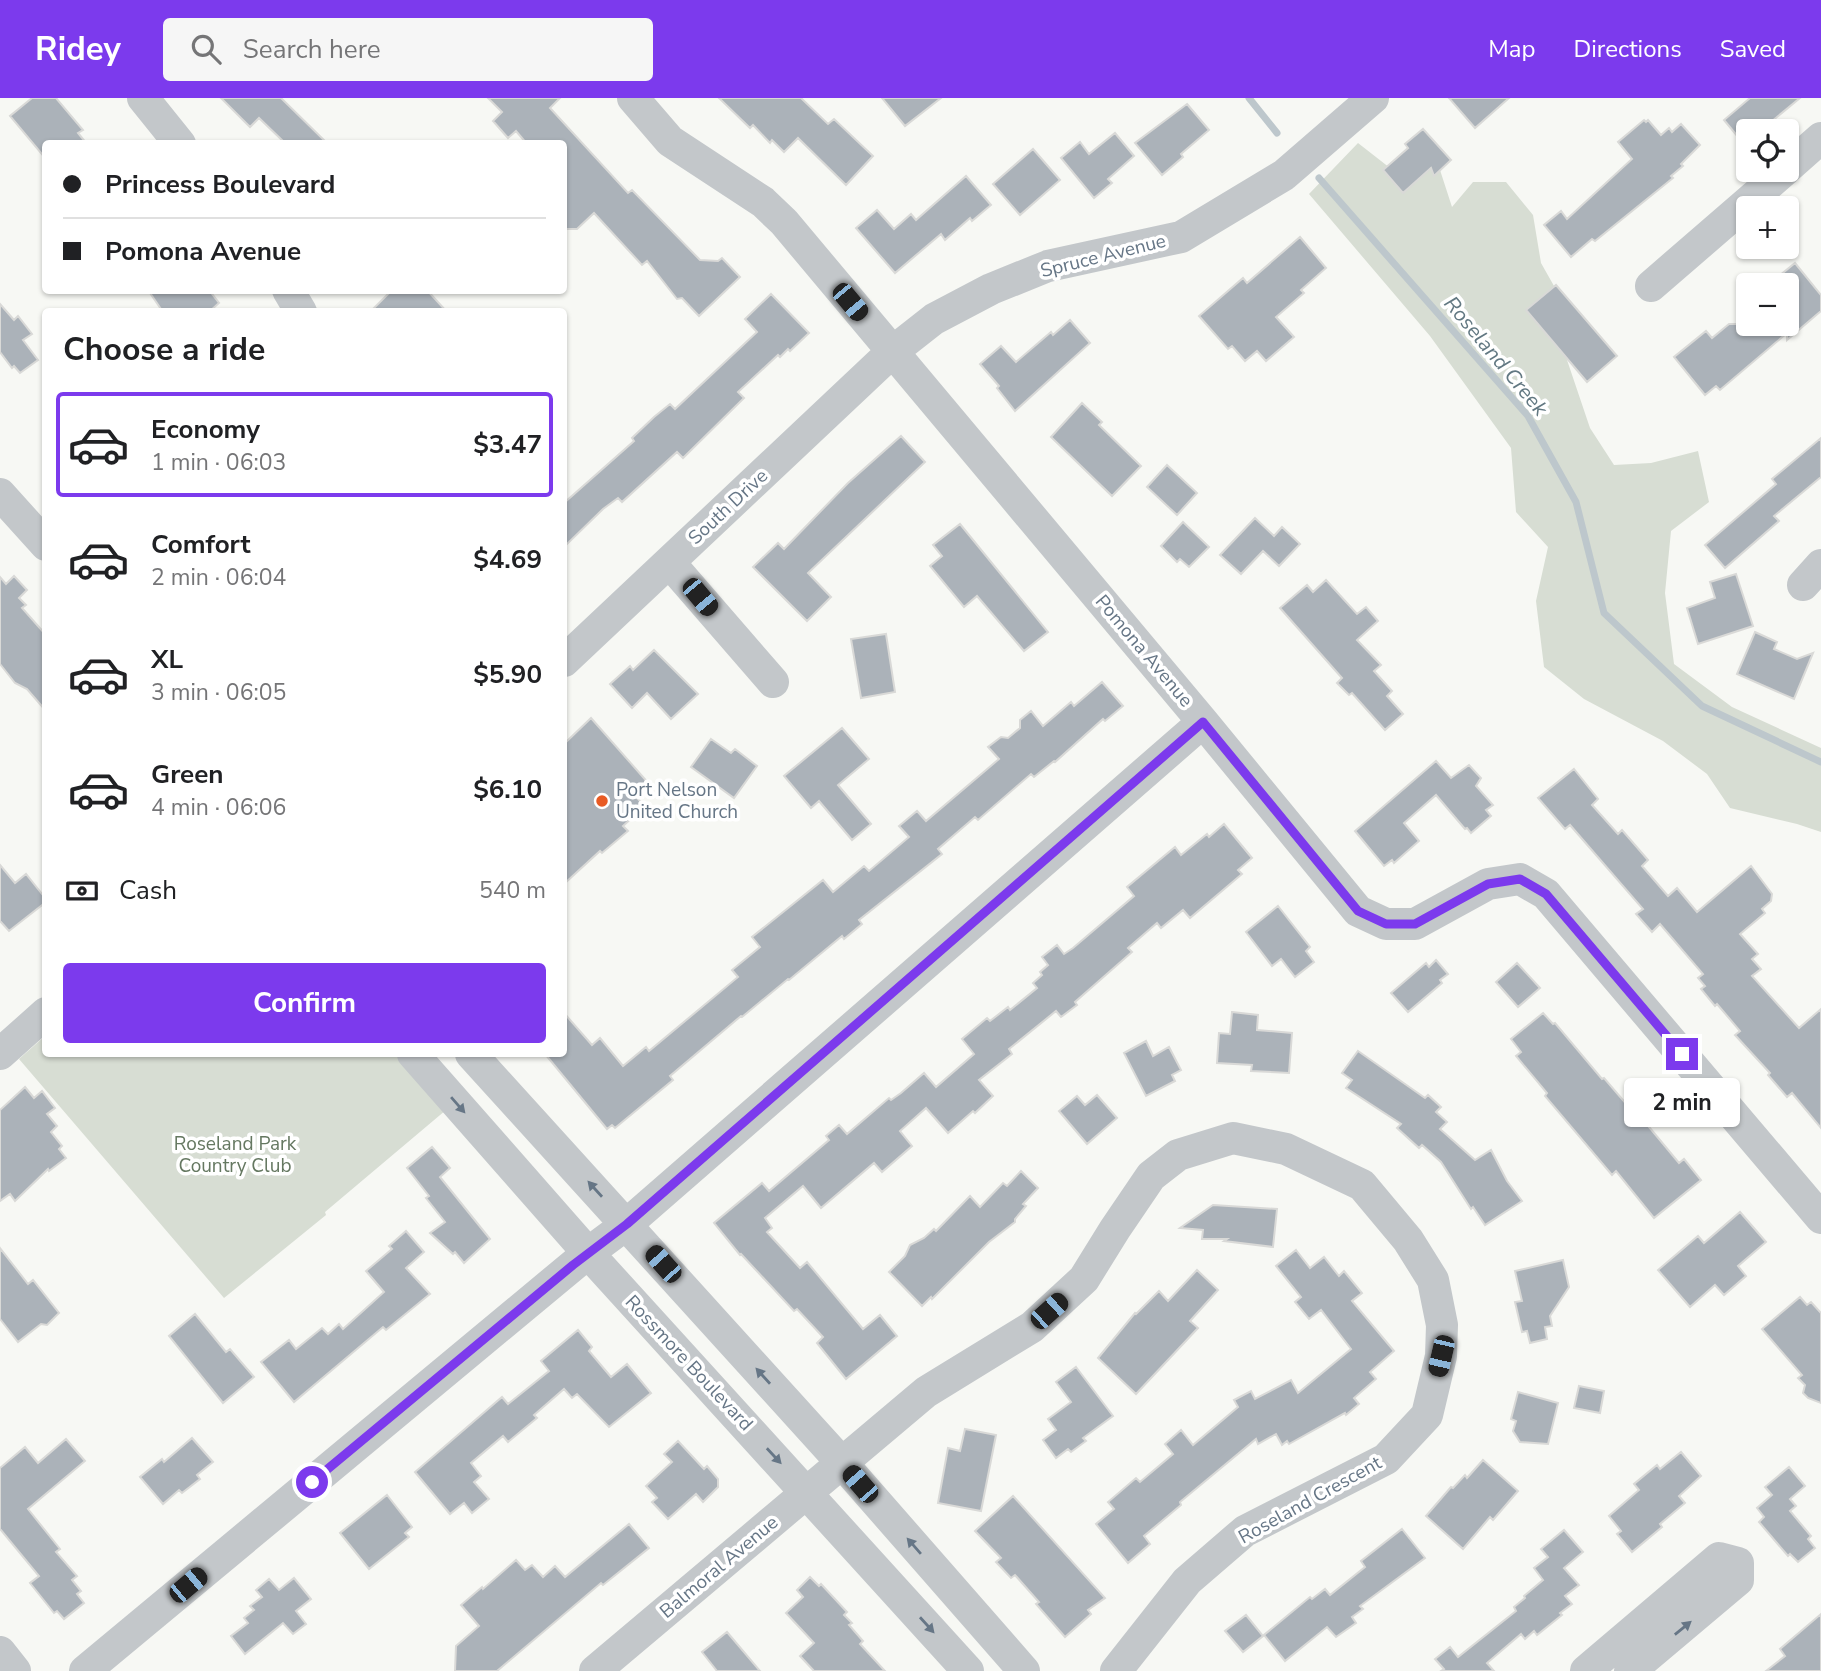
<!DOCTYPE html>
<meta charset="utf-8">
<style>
body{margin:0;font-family:"Nunito Sans",sans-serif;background:#f6f6f6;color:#202124;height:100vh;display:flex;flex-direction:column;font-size:26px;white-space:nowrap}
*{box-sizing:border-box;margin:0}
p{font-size:23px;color:#757577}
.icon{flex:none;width:38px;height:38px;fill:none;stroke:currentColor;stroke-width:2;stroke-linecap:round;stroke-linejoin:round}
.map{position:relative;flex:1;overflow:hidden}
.details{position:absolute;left:42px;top:210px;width:525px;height:749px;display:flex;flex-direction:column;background:#fff;border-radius:7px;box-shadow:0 2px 5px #0004}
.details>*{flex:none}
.top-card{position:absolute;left:42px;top:42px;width:525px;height:154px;border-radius:7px;box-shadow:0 2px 5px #0004;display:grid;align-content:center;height:154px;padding:0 21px;background:#fff}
.controls{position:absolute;left:1736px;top:21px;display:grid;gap:14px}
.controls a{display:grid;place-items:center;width:63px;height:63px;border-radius:7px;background:#fff;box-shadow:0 2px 5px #0004;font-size:35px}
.end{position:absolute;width:32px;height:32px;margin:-16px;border:9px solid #7c3aed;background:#fff;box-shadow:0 0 0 4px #fff}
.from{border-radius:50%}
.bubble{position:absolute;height:49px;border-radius:7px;background:#fff;box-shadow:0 2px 5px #0004;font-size:23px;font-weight:700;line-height:49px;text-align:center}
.car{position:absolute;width:21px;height:42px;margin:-21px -10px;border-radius:9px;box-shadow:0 0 5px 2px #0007;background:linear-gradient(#222 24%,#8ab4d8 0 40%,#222 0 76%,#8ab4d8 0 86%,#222 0)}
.top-card b{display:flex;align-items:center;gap:24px;height:66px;font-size:26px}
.top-card b+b{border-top:2px solid #e0e0e0}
.top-card i{width:18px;height:18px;background:#202124}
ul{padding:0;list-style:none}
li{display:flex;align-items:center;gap:21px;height:105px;margin:0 14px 10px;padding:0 7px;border:4px solid transparent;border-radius:7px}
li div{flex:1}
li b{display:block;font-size:26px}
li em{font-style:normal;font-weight:700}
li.active{border-color:#7c3aed}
li>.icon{width:63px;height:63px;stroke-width:1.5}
h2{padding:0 21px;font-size:32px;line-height:84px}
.pay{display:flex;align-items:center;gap:18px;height:77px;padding:0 21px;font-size:26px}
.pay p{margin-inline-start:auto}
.button{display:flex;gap:14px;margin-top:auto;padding:14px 21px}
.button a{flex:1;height:80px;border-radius:7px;background:#7c3aed;color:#fff;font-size:28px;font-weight:700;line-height:80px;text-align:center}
header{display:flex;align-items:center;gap:42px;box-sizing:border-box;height:98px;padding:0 35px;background:#7c3aed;color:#fff}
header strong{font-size:33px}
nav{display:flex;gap:38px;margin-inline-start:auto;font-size:24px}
.search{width:490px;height:63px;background:#f6f6f6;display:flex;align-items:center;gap:18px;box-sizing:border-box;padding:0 24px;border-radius:7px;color:#757577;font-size:26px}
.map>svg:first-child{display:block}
.green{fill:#d7ddd3}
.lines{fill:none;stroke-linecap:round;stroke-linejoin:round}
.stream{stroke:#bdc7cc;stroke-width:7}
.building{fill:#abb2b9;stroke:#d9d9d7;stroke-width:2}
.minor{stroke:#c3c7ca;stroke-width:32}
.oneway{fill:#667686}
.route{stroke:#7c3aed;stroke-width:9}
.poi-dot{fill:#e85b24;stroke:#fff;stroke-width:2.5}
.labels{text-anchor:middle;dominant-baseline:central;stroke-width:7;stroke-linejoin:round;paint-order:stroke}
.street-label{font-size:19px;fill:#667686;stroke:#fff}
.poi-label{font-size:19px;fill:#667686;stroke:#fff;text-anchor:start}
.park-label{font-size:19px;fill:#657861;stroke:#fff}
.water-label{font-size:21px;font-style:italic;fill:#627882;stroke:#fff}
</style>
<header>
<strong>Ridey</strong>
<div class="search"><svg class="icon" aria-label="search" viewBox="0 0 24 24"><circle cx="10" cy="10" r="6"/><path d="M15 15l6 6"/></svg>Search here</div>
<nav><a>Map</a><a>Directions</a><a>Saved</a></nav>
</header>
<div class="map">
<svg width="1821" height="1573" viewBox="0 0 1821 1573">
<rect width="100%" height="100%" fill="#f7f8f4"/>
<!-- green -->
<path class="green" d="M1358 45 1390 70 1409 64 1440 72 1452 109 1473 84H1506L1533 117 1541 165 1571 218 1566 259 1590 330 1614 367 1651 365 1698 353 1709 404 1671 433 1665 495 1674 566 1732 609 1821 650V734L1797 726 1730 710 1707 676 1663 643 1584 601 1544 569 1536 503 1548 449 1516 414 1511 350 1430 238 1309 96Z
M45 938 46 956H395L446 1012 325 1114 326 1117 224 1200 19 961Z"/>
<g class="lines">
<!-- stream -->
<path class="stream" d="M1249 0 1277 35
M1319 80 1528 318 1576 404 1604 515 1702 608 1821 664"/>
</g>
<!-- building -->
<path class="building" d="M32 0H56L83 32 78 35 87 46H46V61L10 18Z
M221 0H281L328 46H286L259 20 250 29Z
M488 0H560L550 10 628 95 632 92 700 162 718 163 722 160 740 179 699 218 682 200 677 201 647 163 642 167 594 115 577 131H564V46H527L516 33 508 40 493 23 502 14Z
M719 0H801L828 26 834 21 873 58 846 87 798 40 784 54 772 42 770 45 753 27 750 30Z
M882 0H941L905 28Z
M1449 0H1509L1475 30Z
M1750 0H1800L1760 33H1748V51L1724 22Z
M1187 6 1209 32 1181 56 1183 59 1162 77 1135 45Z
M1644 22 1646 24 1648 22 1661 37 1669 30 1672 34 1681 26 1700 47 1681 66 1683 68 1671 78 1673 80 1595 143 1592 141 1571 159 1544 127 1561 113 1567 121 1632 61 1618 44Z
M1423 31 1451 62 1434 78 1431 70 1403 95 1383 72 1408 50 1405 46Z
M1115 35 1134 58 1108 81 1112 85 1094 100 1061 60 1080 44 1089 56Z
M1033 51 1060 82 1020 117 993 86Z
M966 78 991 107 972 123 970 120 945 142 941 136 895 175 856 130 877 112 894 131 911 116 916 122Z
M1300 139 1326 170 1301 192 1304 195 1276 219 1294 239 1266 263 1257 253 1245 263 1232 248 1228 251 1199 218 1243 180 1247 185Z
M1795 165 1821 197V213L1787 242V235L1720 292 1716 288 1705 297 1674 259 1706 233 1712 240 1729 226H1787V187H1768Z
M1556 187 1617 258 1587 284 1526 212Z
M148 192H209L219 205 209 214H163Z
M392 192H427L447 214H370Z
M771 196 809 235 790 253 788 251 780 259 778 257 738 294 744 300 683 360 677 354 622 404 618 400 603 411 564 449V405L634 343 632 340 654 319 670 306 675 311 757 234 745 221Z
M0 206 14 222 18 218 32 236 23 242 38 262 20 275 14 268 12 270 0 254Z
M1070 222 1090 245 1015 313 997 290 999 288 980 266 1001 248 1016 264 1051 234 1053 237Z
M1082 305 1102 324 1099 327 1141 368 1112 398 1051 339Z
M901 338 925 364 808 475 831 499 807 523 753 469 778 445 784 451 848 385Z
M1821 340V379L1774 418 1779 423 1725 470 1705 447 1776 386 1772 381Z
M1167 367 1197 395 1177 417 1147 389Z
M1255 420 1274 438 1282 429 1300 446 1279 468 1263 453 1241 476 1220 457Z
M1183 424 1209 449 1189 469 1180 461 1177 464 1161 448Z
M960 426 1048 534 1024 553 977 498 964 509 930 468 942 458 933 447Z
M1736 476 1753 528 1698 546 1687 510 1715 500 1710 484Z
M14 478 27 492 19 500 26 507 22 510 46 537V613L27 591 15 585 0 566V479L6 486Z
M1326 482 1357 516 1366 509 1378 523 1357 542 1381 567 1374 573 1392 593 1387 598 1403 616 1385 632 1352 595 1349 597 1337 585 1342 580 1280 510 1307 487 1313 494Z
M1755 534 1777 544 1774 551 1797 561 1813 555 1794 601 1737 576Z
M886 536 895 594 861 600 851 541Z
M654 552 698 596 671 621 647 595 632 610 610 586 630 568 633 572Z
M1102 584 1123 608 1105 623 1103 621 1055 664 1054 663 1034 679 1031 676 978 722 975 719 938 751 942 756 859 822 862 826 844 841 842 838 789 882 788 881 742 919 741 918 670 978 673 982 615 1030 612 1027 607 1031 545 956H564V915L592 947 600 940 623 968 646 949 649 953 738 879 732 872 760 849 752 839 823 782 833 794 864 768 869 773 909 739 899 728 917 713 926 723 999 661 988 649 1001 639 1008 640 1020 630V622L1031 613 1043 628 1071 604 1074 608Z
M591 620 650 687 636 699 645 708 623 728 628 733 602 755 600 753 564 786V646Z
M842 630 869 661 838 687 871 726 852 742 819 703 811 710 784 678Z
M711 641 731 655 735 651 757 668 734 700 691 669Z
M1436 663 1451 680 1469 667 1481 680 1476 688 1493 707 1486 712 1491 718 1471 735 1467 730 1465 731 1436 697 1404 725 1419 743 1394 765 1392 762 1384 768 1355 733Z
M1574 671 1598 701 1592 707 1618 736 1622 732 1648 762 1642 768 1668 798 1677 790 1697 814 1751 768 1772 796 1771 803 1762 811 1765 815 1740 836 1758 856 1752 861 1761 871 1752 878 1799 930 1821 911V1030L1792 995 1787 999 1768 977 1770 975 1735 937 1740 933 1717 906 1715 908 1701 891 1705 888 1698 880 1703 876 1660 826 1652 834 1636 816 1643 811 1570 727 1565 731 1538 700Z
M1224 726 1252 760 1238 772 1242 776 1190 820 1183 812 1161 830 1157 825 1128 850 1132 854 1075 904 1077 907 1061 919 1056 913 1009 951 1012 956 979 982 993 998 975 1015 973 1013 948 1035 926 1010 900 1033 912 1048 882 1074 874 1065 821 1110 803 1088 765 1120 772 1130 767 1134 800 1170 807 1164 863 1231 880 1217 897 1238 846 1281 817 1245 823 1239 797 1211 794 1213 741 1156 740 1157 714 1125 762 1085 769 1093 829 1042 826 1038 839 1027 847 1036 889 1000 891 1002 901 995 924 975 936 989 974 956 962 941 987 920 990 923 1008 909 1010 912 1037 890 1033 885 1042 877 1040 874 1048 867 1042 859 1057 847 1064 856 1073 850 1134 798 1127 789 1175 749 1181 757 1207 736 1209 739Z
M0 767 15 785 26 776 46 801V804L9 833 0 823Z
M1278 808 1310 849 1306 853 1314 864 1295 879 1281 861 1272 868 1246 834Z
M1436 862 1448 876 1440 882 1442 885 1408 914 1391 895 1426 865 1429 869Z
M1517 865 1540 890 1518 909 1496 884Z
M1232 914 1258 917 1257 932 1292 935 1289 975 1251 973 1252 967 1217 965 1219 935 1230 936Z
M1543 915 1553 926 1555 925 1602 981 1604 980 1628 1008 1630 1006 1679 1065 1684 1061 1701 1082 1654 1120 1616 1073 1612 1077 1545 998 1547 995 1516 958 1521 954 1511 941Z
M1146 943 1153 958 1169 949 1181 972 1172 977 1175 983 1146 998 1124 955Z
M1358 953 1425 1000 1428 997 1441 1009 1436 1014 1447 1024 1440 1031 1475 1062 1491 1052 1507 1083 1522 1103 1485 1127 1473 1109 1471 1111 1441 1064 1422 1047 1419 1050 1397 1030 1401 1026 1346 990 1352 982 1342 975Z
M25 989 34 1000 42 993 55 1010 47 1016 57 1028 51 1034 62 1048 59 1051 66 1060 49 1073 48 1071 15 1103 10 1096 0 1103V1012Z
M1097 997 1117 1020 1087 1046 1059 1013 1077 998 1085 1007Z
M432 1049 450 1070 440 1079 490 1141 464 1165 455 1154 453 1156 430 1135 445 1124 426 1100 429 1098 407 1070Z
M1021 1073 1038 1090 1023 1106 1026 1108 1015 1121V1124L989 1144 932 1201 931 1199 922 1208 889 1174 905 1158 910 1147 924 1140 934 1131 936 1133 970 1098 980 1109 1003 1085 1007 1088Z
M1213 1107 1277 1111 1273 1149 1224 1143 1227 1141H1202L1203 1132 1180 1130Z
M1740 1114 1766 1144 1738 1168 1746 1178 1724 1197 1715 1187 1690 1209 1658 1172 1698 1138 1704 1145Z
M406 1133 424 1154 406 1170 430 1196 386 1232 383 1229 294 1304 261 1264 289 1242 296 1251 322 1230 328 1236 339 1226 343 1231 384 1194 366 1173 392 1151 389 1148Z
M0 1150 28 1186 33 1182 59 1215 47 1227 41 1226 18 1244 0 1221Z
M1296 1152 1310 1170 1324 1159 1339 1178 1344 1173 1362 1195 1352 1203 1394 1253 1370 1274 1376 1281 1354 1300 1359 1306 1346 1317 1345 1315 1289 1346 1287 1343 1282 1347 1276 1336 1258 1346 1256 1341 1180 1404 1181 1407 1144 1438 1150 1446 1128 1465 1096 1426 1114 1411 1108 1404 1136 1380 1140 1384 1173 1356 1165 1346 1181 1332 1193 1347 1238 1309 1234 1302 1251 1293 1255 1301 1291 1282 1298 1295 1351 1251 1321 1212 1309 1221 1295 1204 1301 1199 1276 1168Z
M1563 1162 1569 1189 1550 1218 1552 1228 1545 1229 1547 1241 1530 1245 1527 1233 1522 1234 1515 1204 1522 1203 1515 1173Z
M1197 1172 1218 1192 1190 1223 1198 1230 1136 1296 1098 1260 1135 1215 1136 1216 1159 1193 1168 1203Z
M1800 1199 1807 1207 1811 1204 1821 1215V1305L1808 1300 1803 1295 1805 1287 1798 1280 1802 1277 1762 1231Z
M195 1216 226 1254 230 1251 254 1279 223 1305 169 1238Z
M578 1232 592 1249 589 1253 611 1279 627 1266 651 1295 609 1329 577 1296 572 1300 564 1291 534 1317 537 1320 508 1344 503 1338 471 1365 481 1378 474 1384 489 1401 472 1415 464 1405 450 1416 415 1374 502 1299 508 1306 549 1273 541 1263Z
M1076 1269 1113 1318 1083 1340 1086 1343 1071 1354 1068 1351 1056 1360 1043 1342 1056 1332 1048 1321 1071 1304 1056 1284Z
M1579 1288 1604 1293 1600 1315 1574 1310Z
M1518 1294 1558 1305 1548 1346 1520 1344 1513 1333 1516 1323 1511 1321Z
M965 1331 996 1337 981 1413 938 1405 948 1350 960 1353Z
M192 1340 213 1364 197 1377 200 1381 182 1395 179 1392 163 1406 140 1379 162 1361 164 1364Z
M66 1341 85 1363 28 1411 60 1451 56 1454 77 1478 72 1482 81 1493 77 1496 84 1505 64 1521 57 1513 54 1515 30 1485 39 1478 0 1431V1370L25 1349 38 1365Z
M678 1343 704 1371 707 1368 718 1381V1389L703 1404 696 1396 668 1421 652 1404 657 1400 646 1388 672 1364 664 1356Z
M1681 1354 1701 1378 1679 1398 1685 1405 1660 1426 1662 1429 1632 1454 1617 1436 1621 1433 1609 1418 1639 1392 1634 1386 1657 1367 1660 1371Z
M1483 1362 1518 1393 1493 1422 1490 1419 1463 1451 1426 1418 1451 1389 1453 1390 1465 1377 1467 1380Z
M1789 1369 1805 1388 1790 1401 1796 1408 1790 1413 1811 1438 1808 1441 1815 1450 1798 1464 1790 1456 1788 1458 1759 1424 1764 1419 1757 1410 1772 1397 1765 1389Z
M387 1397 412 1429 405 1435 409 1439 369 1471 340 1435Z
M1013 1398 1105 1500 1088 1512 1091 1516 1065 1539 1036 1506 1039 1504 1015 1477 1011 1480 996 1464 1001 1460 975 1433Z
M629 1426 649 1450 603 1487 601 1485 497 1573H455L456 1548 479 1528 461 1507 482 1489 483 1491 516 1462 525 1472 532 1467 543 1479 555 1468 565 1479Z
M1402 1431 1425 1460 1360 1508 1363 1511 1352 1519 1356 1525 1336 1539 1327 1529 1285 1563 1264 1537 1310 1499 1312 1501 1325 1491 1330 1497 1365 1469 1361 1463Z
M1564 1432 1583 1454 1564 1470 1579 1487 1565 1498 1572 1506 1560 1515 1562 1517 1537 1537 1534 1533 1525 1541 1521 1536 1487 1565 1494 1573H1441L1444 1571 1435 1561 1450 1549 1458 1559 1516 1513 1514 1509 1525 1500 1524 1498 1543 1482 1534 1470 1548 1459 1541 1451Z
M810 1479 819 1488 821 1486 847 1514 844 1517 852 1525 849 1527 863 1543 860 1546 885 1573H814L800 1558 814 1545 786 1515 803 1499 797 1492Z
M294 1480 311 1501 296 1513 306 1526 293 1536 283 1525 245 1556 231 1538 248 1525 244 1520 254 1512 250 1508 262 1499 256 1492 269 1481 279 1492Z
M1821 1516V1573H1766L1785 1558 1780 1551Z
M1246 1517 1263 1538 1243 1554 1225 1533Z
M727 1534 760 1573H717L702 1554Z"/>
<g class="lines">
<!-- minor -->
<path class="minor" d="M143 0 180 46
M633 0 670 43 763 104 784 124 1203 624 1358 813 1386 826H1415L1488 786 1520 781 1546 796 1821 1120
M1787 70 1821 40
M1651 188 1785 72
M288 192 301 214
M0 396 46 447
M669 464 773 584
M1803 487 1821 467
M564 563 892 254 934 221 991 191 1048 168 1181 139 1284 77 1373 0
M0 956 46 915
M413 956 588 1155 968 1573
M471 956 842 1365 1024 1573
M0 1554 15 1573
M85 1573 588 1155 627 1126 1203 624
M595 1573 926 1294 1032 1229 1084 1181 1115 1131 1151 1078 1178 1057 1233 1040 1286 1051 1362 1087 1408 1142 1433 1182 1442 1227 1441 1258 1427 1317 1386 1361 1245 1433 1187 1483 1116 1573
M1586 1573 1719 1460 1738 1465V1482L1630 1573"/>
</g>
<!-- one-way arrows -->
<defs><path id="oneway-solid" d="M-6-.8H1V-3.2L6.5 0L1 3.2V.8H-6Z" transform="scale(1.75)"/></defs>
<g class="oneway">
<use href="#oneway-solid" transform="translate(458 1007) rotate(49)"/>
<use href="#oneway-solid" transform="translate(595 1091) rotate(-132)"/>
<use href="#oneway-solid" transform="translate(763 1278) rotate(-132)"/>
<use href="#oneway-solid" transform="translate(774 1358) rotate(47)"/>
<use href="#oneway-solid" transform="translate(914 1448) rotate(-131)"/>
<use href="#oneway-solid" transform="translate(927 1527) rotate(48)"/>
<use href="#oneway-solid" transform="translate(1683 1530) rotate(-39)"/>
</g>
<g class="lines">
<!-- route -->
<path class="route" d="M312 1384 573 1167 627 1126 1203 624 1358 813 1386 826H1415L1488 786 1520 781 1546 796 1682 956"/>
</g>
<!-- markers -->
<circle class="poi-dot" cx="602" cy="703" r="7"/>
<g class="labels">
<!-- street labels -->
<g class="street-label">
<text transform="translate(1103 158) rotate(-14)">Spruce Avenue</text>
<text transform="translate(728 409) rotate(-43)">South Drive</text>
<text transform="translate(1144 553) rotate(50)">Pomona Avenue</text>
<text transform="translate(689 1265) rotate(47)">Rossmore Boulevard</text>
<text transform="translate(1310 1402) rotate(-29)">Roseland Crescent</text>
<text transform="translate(719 1469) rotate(-40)">Balmoral Avenue</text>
</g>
<!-- poi labels -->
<g class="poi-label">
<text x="616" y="692">Port Nelson<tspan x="616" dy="22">United Church</tspan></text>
</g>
<!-- park labels -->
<g class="park-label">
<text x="235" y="1046">Roseland Park<tspan x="235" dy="22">Country Club</tspan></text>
</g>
<!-- water labels -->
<g class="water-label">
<text transform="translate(1496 258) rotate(50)">Roseland Creek</text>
</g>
</g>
</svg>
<div class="controls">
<a><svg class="icon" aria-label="locate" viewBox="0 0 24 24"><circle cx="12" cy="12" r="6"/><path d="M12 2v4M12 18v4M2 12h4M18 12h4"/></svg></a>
<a>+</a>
<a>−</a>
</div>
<i class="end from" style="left:312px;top:1384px"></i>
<i class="end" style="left:1682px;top:956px"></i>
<div class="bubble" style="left:1624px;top:980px;width:116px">2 min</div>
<i class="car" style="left:850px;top:204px;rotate:140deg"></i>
<i class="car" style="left:700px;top:499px;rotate:140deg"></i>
<i class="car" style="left:663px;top:1166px;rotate:318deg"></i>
<i class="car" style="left:1049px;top:1213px;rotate:48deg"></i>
<i class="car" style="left:1441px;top:1258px;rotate:193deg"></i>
<i class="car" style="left:860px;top:1386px;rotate:319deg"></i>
<i class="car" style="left:188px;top:1487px;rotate:50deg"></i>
<div class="top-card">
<b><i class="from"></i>Princess Boulevard</b>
<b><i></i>Pomona Avenue</b>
</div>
<section class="details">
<h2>Choose a ride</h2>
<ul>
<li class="active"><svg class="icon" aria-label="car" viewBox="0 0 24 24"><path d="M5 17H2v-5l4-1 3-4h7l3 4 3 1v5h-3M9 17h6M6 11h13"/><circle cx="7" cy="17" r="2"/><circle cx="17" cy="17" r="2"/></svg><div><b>Economy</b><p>1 min · 06:03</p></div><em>$3.47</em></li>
<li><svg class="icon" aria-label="car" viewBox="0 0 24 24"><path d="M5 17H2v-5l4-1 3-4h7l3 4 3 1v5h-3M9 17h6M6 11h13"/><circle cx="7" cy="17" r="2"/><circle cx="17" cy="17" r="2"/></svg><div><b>Comfort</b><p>2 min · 06:04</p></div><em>$4.69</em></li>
<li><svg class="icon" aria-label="car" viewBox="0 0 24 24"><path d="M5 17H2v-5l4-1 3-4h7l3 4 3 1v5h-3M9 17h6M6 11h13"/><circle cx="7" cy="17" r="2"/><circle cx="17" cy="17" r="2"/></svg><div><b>XL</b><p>3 min · 06:05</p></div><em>$5.90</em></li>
<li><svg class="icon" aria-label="car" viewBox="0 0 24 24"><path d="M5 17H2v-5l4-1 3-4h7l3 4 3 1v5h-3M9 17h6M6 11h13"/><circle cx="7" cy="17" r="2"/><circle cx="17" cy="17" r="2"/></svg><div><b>Green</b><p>4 min · 06:06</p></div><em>$6.10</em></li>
</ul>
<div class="pay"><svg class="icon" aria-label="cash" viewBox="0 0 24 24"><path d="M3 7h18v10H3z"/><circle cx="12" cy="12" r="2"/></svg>Cash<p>540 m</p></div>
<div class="button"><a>Confirm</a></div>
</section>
</div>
